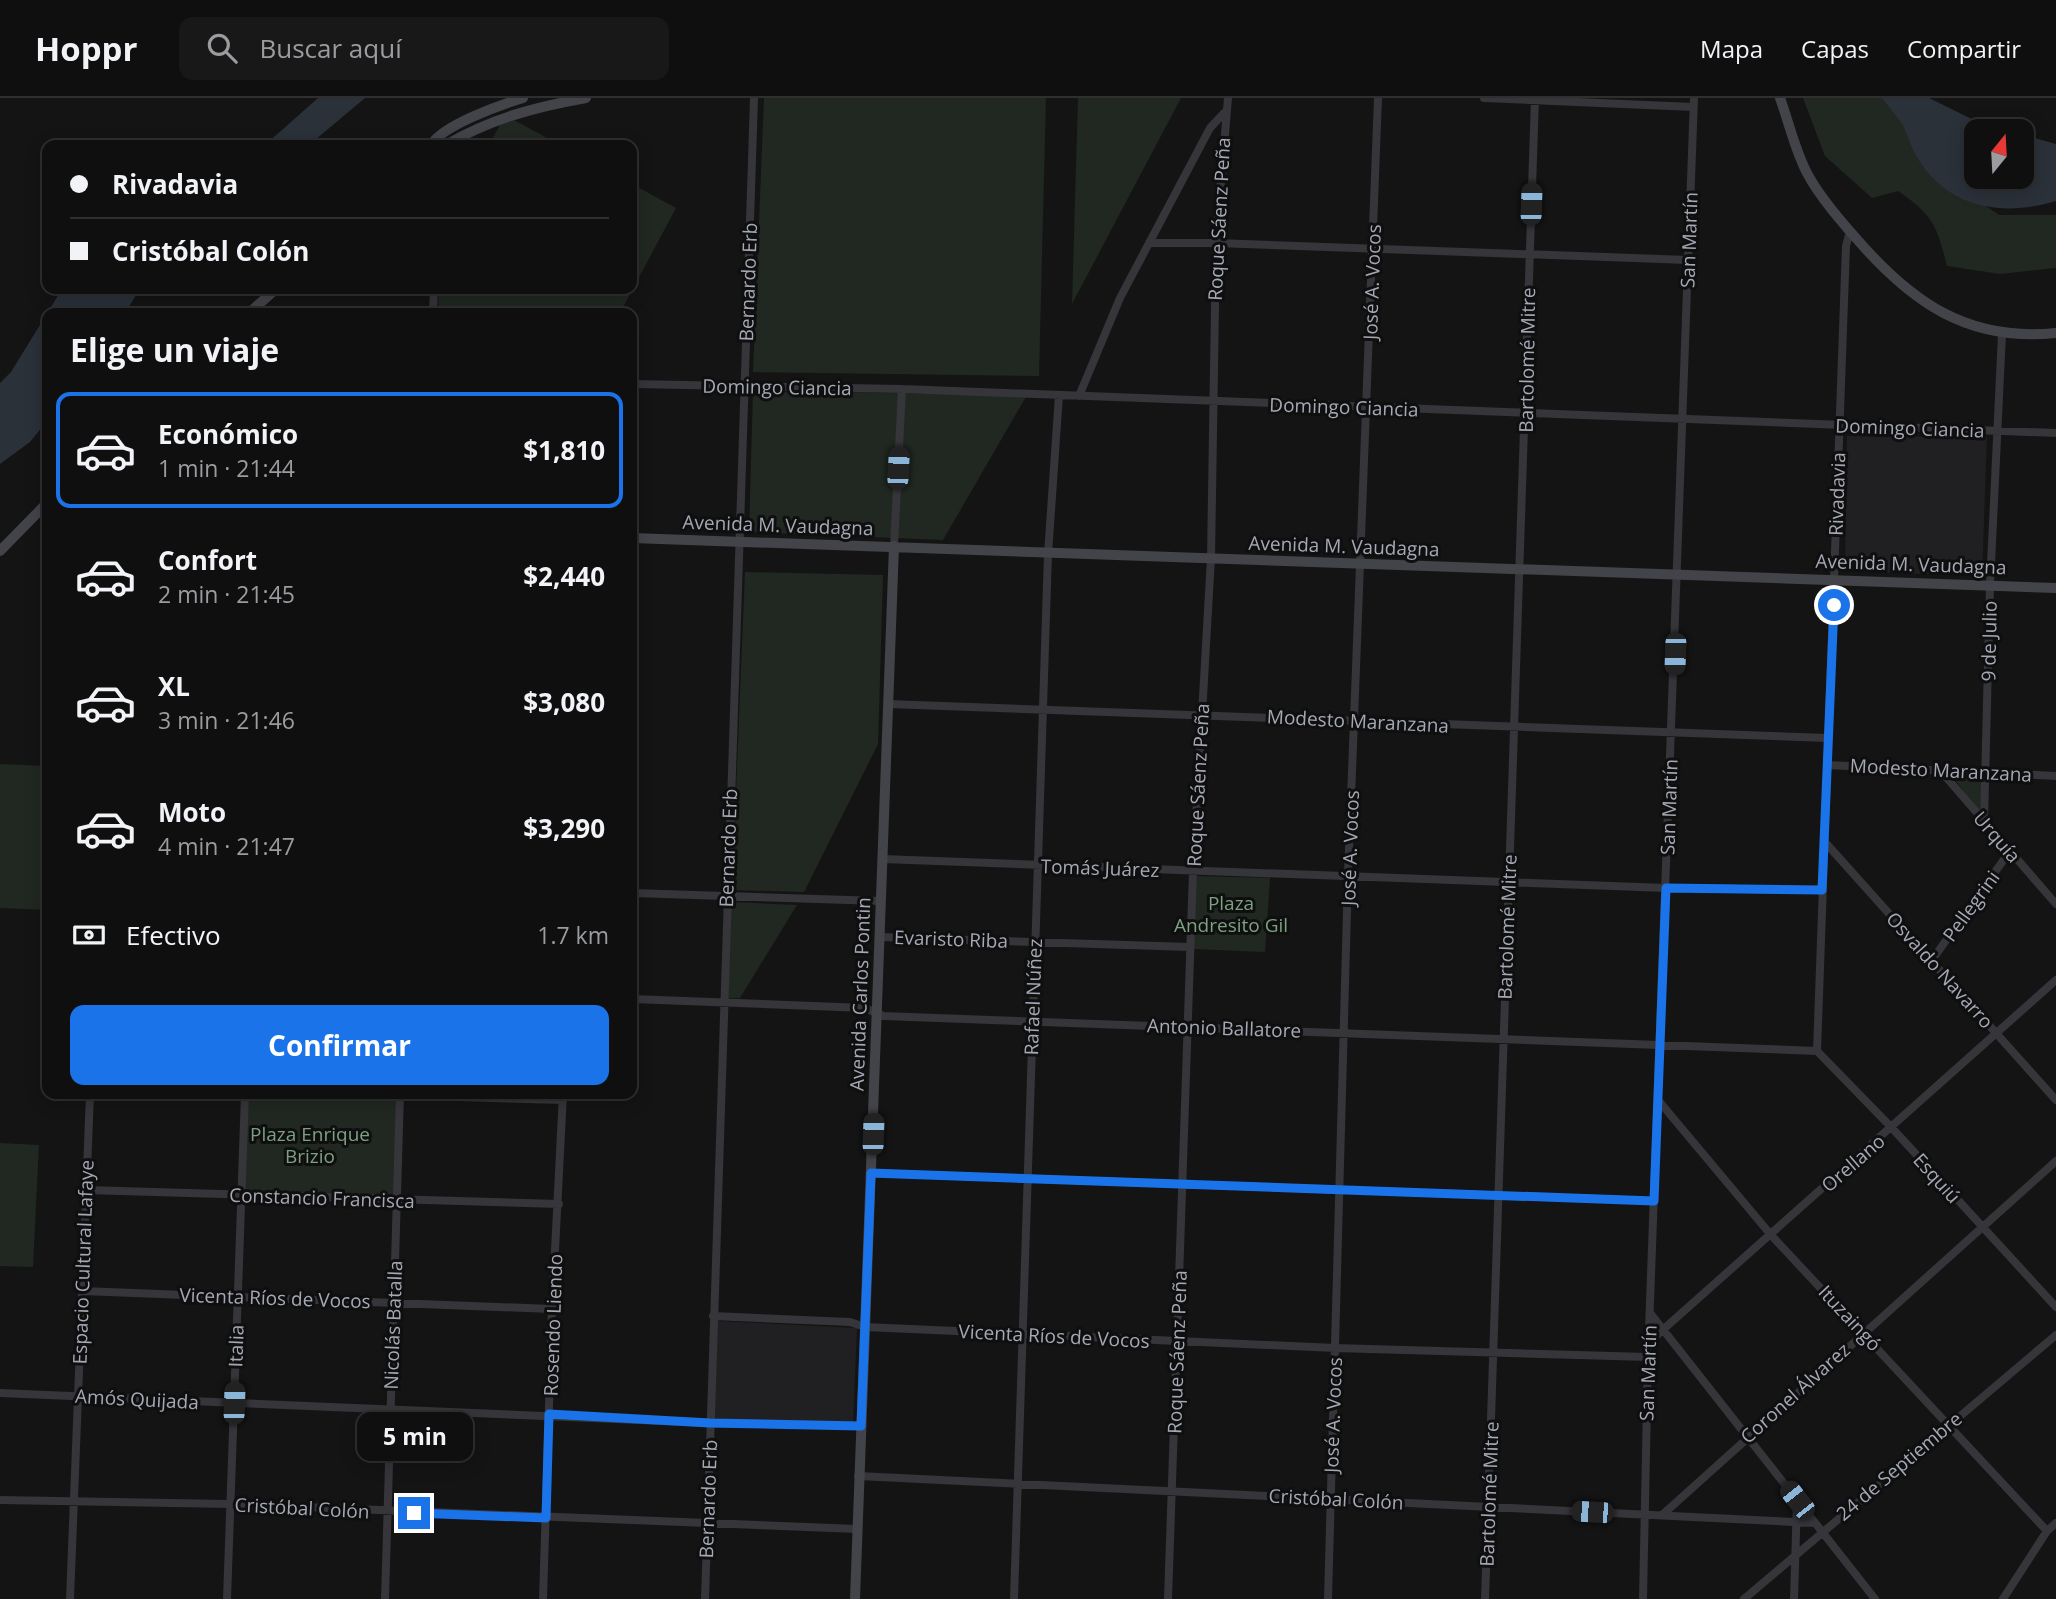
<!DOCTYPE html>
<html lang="es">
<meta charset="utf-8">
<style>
body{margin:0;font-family:"Open Sans",sans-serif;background:#181819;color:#f1f3f6;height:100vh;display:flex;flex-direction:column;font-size:26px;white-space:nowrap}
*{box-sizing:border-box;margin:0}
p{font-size:23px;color:#9b9c9f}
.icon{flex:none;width:38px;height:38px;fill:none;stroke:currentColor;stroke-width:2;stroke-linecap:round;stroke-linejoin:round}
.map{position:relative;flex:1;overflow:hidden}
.sheet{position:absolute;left:42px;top:210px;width:595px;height:791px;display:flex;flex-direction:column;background:#0f0f10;border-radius:14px;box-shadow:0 4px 18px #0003,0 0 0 2px #2f2f30}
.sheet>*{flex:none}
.top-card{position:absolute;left:42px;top:42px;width:595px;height:154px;border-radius:14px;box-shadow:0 4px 18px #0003,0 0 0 2px #2f2f30;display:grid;align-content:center;height:154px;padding:0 28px;background:#0f0f10}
.needle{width:46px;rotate:18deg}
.tools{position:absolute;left:1964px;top:21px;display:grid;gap:14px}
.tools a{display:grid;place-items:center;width:70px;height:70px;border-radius:14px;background:#0f0f10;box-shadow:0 4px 18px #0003,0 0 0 2px #2f2f30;font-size:35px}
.end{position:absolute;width:32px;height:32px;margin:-16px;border:9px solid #1a73e8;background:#fff;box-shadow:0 0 0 4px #fff}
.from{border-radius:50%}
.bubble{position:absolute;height:49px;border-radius:14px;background:#0f0f10;box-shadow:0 4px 18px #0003,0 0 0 2px #2f2f30;font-size:23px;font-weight:700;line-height:49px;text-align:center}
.car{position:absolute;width:21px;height:42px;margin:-21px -10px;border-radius:9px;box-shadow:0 0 5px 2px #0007;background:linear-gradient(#222 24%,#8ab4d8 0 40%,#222 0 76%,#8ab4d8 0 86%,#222 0)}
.top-card b{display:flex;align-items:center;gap:24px;height:66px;font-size:26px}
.top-card b+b{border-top:2px solid #2f2f30}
.top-card i{width:18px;height:18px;background:#f1f3f6}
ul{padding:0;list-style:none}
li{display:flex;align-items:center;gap:21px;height:116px;margin:0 14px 10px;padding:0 14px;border:4px solid transparent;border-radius:14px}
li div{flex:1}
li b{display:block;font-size:26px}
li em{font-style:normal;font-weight:700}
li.on{border-color:#1a73e8}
li>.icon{width:63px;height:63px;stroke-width:1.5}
h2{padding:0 28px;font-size:32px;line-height:84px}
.pay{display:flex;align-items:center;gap:18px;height:77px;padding:0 28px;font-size:26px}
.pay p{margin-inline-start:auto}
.cta{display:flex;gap:14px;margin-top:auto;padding:14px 28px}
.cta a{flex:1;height:80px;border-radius:14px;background:#1a73e8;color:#fff;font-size:28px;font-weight:700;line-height:80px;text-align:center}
header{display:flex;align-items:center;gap:42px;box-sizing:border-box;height:98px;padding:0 35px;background:#0f0f10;border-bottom:2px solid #2f2f30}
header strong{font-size:33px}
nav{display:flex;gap:38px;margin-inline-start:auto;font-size:24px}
.search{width:490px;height:63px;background:#181819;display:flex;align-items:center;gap:18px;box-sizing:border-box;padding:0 24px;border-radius:14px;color:#9b9c9f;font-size:26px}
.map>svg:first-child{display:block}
.built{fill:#202022}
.green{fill:#202821}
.water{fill:#2a3139}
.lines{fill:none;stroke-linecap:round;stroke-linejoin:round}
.minor{stroke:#35353a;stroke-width:8}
.secondary{stroke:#43444a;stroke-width:10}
.route{stroke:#1a73e8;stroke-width:9}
.labels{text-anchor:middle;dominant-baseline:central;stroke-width:6;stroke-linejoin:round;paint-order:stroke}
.street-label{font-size:19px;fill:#a5a9b5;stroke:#0f0f10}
.park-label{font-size:19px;fill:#7da081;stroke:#0f0f10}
</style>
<header>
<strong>Hoppr</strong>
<div class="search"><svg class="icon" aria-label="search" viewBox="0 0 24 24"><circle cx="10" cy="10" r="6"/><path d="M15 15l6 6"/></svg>Buscar aquí</div>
<nav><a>Mapa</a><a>Capas</a><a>Compartir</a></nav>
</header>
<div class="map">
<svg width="2056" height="1501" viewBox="0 0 2056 1501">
<rect width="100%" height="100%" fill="#141415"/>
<!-- built -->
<path class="built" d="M1847 338 1987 339 1982 478 1845 473Z
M717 1223 857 1230 853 1325 714 1321Z"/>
<!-- green -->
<path class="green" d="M764 0H1046L1039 278 753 274Z
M1078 0H1181L1072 206Z
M1803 0H1888L1953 85 1999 117H2056V170L2000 176 1947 168C1937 128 1933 117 1898 93L1872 100 1825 58Z
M514 22 560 47H489L500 27Z
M632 86 676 110 620 215H438L439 191H632Z
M753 293 1027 297 943 442 749 434Z
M745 474 883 477 878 646 804 794 732 792Z
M0 666 47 668V812L0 810Z
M1951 676 1983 679 1980 716Z
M1196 778 1270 780 1265 854 1193 851Z
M731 804 797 807 740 900H728Z
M248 996 397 999 395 1100 245 1096Z
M0 1045 39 1047 33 1169 0 1168Z"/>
<!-- water -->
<path class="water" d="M318 0H365L309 47H265Z
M1882 0H1929L1986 28 2011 33H1976V79H2021V36L2056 46V103C2004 119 1949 111 1918 61 1911 50 1908 37 1902 26 1896 17 1888 8 1882 0Z
M62 191H140L125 215H47V323L30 344 0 366V285L11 274Z"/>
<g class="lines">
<!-- minor -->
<path class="minor" d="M1484 0 1693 9
M1149 145H1216L1688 162
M433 215 434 191
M632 286 902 291 2056 335
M1079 298 1120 200 1210 30 1224 15
M894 448 902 291
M888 606 1828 640
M1827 667 2056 678
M1939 671 2056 806
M1984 724 1990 487 2002 236
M1824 743 2056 1002
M882 761 1666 790 1822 792
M632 795 880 803
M880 839 1190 849
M1932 862 2010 753
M632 901 865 910 883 918 1817 953
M1817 953 1846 148 1850 133
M1817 953 1892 1030 2056 1209
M358 996 563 1002
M1658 1002 1771 1137 2047 1433
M871 1075 1654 1103
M86 1092 559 1106
M82 1193 552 1211
M1650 1215 1875 1501
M713 1218 850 1224 865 1229 1335 1250 1648 1259
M1648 1245 2056 882
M0 1295 710 1325 861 1328
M858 1378 1815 1425
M0 1402 230 1406 857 1431
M1661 1418 2056 1063
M70 1501 90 996
M227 1501 245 996
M385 1501 400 996
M543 1501 552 1211 563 996
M705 1501 754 0
M1014 1501 1048 456 1059 297
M1168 1501 1193 773 1211 460 1216 145 1228 0
M1328 1501 1348 777 1378 0
M1485 1501 1535 0
M1643 1501 1648 1259 1694 0
M1744 1501 2056 1237
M1794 1501 1797 1402
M2003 1501 2047 1433 2056 1425"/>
<!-- secondary -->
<path class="secondary" d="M1780 0C1789 25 1795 52 1807 75 1819 98 1838 120 1855 139 1911 204 1967 244 2056 235
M431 47C443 27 500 7 523 0
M446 47C490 21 535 9 586 0
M249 215 276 191
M632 440 2056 490
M0 453 47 405
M855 1501 894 448"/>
</g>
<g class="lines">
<!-- route -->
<path class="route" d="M414 1415 546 1420 549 1316 710 1325 861 1328 871 1075 1654 1103 1666 790 1822 792 1834 507"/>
</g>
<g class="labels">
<!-- street labels -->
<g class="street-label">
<text transform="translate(1219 121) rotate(-87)">Roque Sáenz Peña</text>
<text transform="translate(1689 142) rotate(-88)">San Martín</text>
<text transform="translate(748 184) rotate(-88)">Bernardo Erb</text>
<text transform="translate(1372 184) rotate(-88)">José A. Vocos</text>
<text transform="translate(1527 262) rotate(-89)">Bartolomé Mitre</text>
<text transform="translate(777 289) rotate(1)">Domingo Ciancia</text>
<text transform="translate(1344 309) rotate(2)">Domingo Ciancia</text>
<text transform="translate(1910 330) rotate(2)">Domingo Ciancia</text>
<text transform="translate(1837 396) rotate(-88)">Rivadavia</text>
<text transform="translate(778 427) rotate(2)">Avenida M. Vaudagna</text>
<text transform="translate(1344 448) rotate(2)">Avenida M. Vaudagna</text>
<text transform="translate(1911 466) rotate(2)">Avenida M. Vaudagna</text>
<text transform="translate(1989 543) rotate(-89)">9 de Julio</text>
<text transform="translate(1358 623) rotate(3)">Modesto Maranzana</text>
<text transform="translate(1941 672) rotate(3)">Modesto Maranzana</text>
<text transform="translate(1198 687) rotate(-87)">Roque Sáenz Peña</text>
<text transform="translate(1669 709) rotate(-88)">San Martín</text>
<text transform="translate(1997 739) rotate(49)">Urquía</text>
<text transform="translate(728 750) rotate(-88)">Bernardo Erb</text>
<text transform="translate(1350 750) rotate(-88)">José A. Vocos</text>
<text transform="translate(1100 770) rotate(2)">Tomás Juárez</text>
<text transform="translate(1971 808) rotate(-54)">Pellegrini</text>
<text transform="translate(1507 829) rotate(-88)">Bartolomé Mitre</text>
<text transform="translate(951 841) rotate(2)">Evaristo Riba</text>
<text transform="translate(1940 872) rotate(48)">Osvaldo Navarro</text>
<text transform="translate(860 896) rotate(-88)">Avenida Carlos Pontin</text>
<text transform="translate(1033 899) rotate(-88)">Rafael Núñez</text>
<text transform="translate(1224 930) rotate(2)">Antonio Ballatore</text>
<text transform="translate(1853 1065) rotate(-41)">Orellano</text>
<text transform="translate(1937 1080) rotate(48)">Esquiú</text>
<text transform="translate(322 1100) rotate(2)">Constancio Francisca</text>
<text transform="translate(83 1164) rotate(-88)">Espacio Cultural Lafaye</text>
<text transform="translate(275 1200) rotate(2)">Vicenta Ríos de Vocos</text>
<text transform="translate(1850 1220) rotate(47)">Ituzaingó</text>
<text transform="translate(393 1227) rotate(-88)">Nicolás Batalla</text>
<text transform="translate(553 1227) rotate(-88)">Rosendo Liendo</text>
<text transform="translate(1054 1238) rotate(3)">Vicenta Ríos de Vocos</text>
<text transform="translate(236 1248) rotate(-88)">Italia</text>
<text transform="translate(1177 1254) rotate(-88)">Roque Sáenz Peña</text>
<text transform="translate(1648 1275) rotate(-88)">San Martín</text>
<text transform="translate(1795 1295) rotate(-42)">Coronel Álvarez</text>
<text transform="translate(137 1301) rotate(3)">Amós Quijada</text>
<text transform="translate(1333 1317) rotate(-88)">José A. Vocos</text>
<text transform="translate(1899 1368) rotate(-40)">24 de Septiembre</text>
<text transform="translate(1489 1396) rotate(-88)">Bartolomé Mitre</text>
<text transform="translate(708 1401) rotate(-88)">Bernardo Erb</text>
<text transform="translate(1336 1401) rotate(3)">Cristóbal Colón</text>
<text transform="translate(302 1410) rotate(3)">Cristóbal Colón</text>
</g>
<!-- park labels -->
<g class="park-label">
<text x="1231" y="805">Plaza<tspan x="1231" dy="22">Andresito Gil</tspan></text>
<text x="310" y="1036">Plaza Enrique<tspan x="310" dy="22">Brizio</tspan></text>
</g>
</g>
</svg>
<div class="tools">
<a><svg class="needle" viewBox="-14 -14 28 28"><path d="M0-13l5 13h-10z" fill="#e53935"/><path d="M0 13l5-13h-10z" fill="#9b9c9f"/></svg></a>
</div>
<i class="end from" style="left:1834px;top:507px"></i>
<i class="end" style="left:414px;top:1415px"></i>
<div class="bubble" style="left:357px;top:1314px;width:116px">5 min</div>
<i class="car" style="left:1531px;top:106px;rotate:2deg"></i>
<i class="car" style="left:898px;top:370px;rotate:3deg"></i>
<i class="car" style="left:1675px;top:556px;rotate:182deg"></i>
<i class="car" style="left:873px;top:1036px;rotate:2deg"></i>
<i class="car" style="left:234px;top:1305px;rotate:2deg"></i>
<i class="car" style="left:1797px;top:1402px;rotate:322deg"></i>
<i class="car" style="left:1592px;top:1414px;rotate:273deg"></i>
<div class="top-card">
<b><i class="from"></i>Rivadavia</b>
<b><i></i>Cristóbal Colón</b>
</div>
<section class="sheet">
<h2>Elige un viaje</h2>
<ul>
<li class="on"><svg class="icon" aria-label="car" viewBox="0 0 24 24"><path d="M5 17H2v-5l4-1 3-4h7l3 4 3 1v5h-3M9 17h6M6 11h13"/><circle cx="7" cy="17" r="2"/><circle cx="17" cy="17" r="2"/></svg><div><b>Económico</b><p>1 min · 21:44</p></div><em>$1,810</em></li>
<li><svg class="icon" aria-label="car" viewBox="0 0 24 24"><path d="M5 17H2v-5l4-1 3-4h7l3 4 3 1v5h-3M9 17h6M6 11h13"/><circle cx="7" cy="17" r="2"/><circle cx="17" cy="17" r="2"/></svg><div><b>Confort</b><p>2 min · 21:45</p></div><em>$2,440</em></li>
<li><svg class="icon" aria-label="car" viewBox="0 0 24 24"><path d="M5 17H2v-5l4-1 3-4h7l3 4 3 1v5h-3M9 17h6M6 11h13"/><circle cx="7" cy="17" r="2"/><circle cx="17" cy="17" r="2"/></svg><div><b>XL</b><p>3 min · 21:46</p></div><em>$3,080</em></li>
<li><svg class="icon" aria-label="car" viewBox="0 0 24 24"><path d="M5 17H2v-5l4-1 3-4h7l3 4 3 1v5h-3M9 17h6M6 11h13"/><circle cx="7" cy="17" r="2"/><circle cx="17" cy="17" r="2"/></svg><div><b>Moto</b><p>4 min · 21:47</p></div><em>$3,290</em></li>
</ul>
<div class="pay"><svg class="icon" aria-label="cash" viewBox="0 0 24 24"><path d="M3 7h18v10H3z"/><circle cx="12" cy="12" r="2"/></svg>Efectivo<p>1.7 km</p></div>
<div class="cta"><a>Confirmar</a></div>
</section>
</div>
